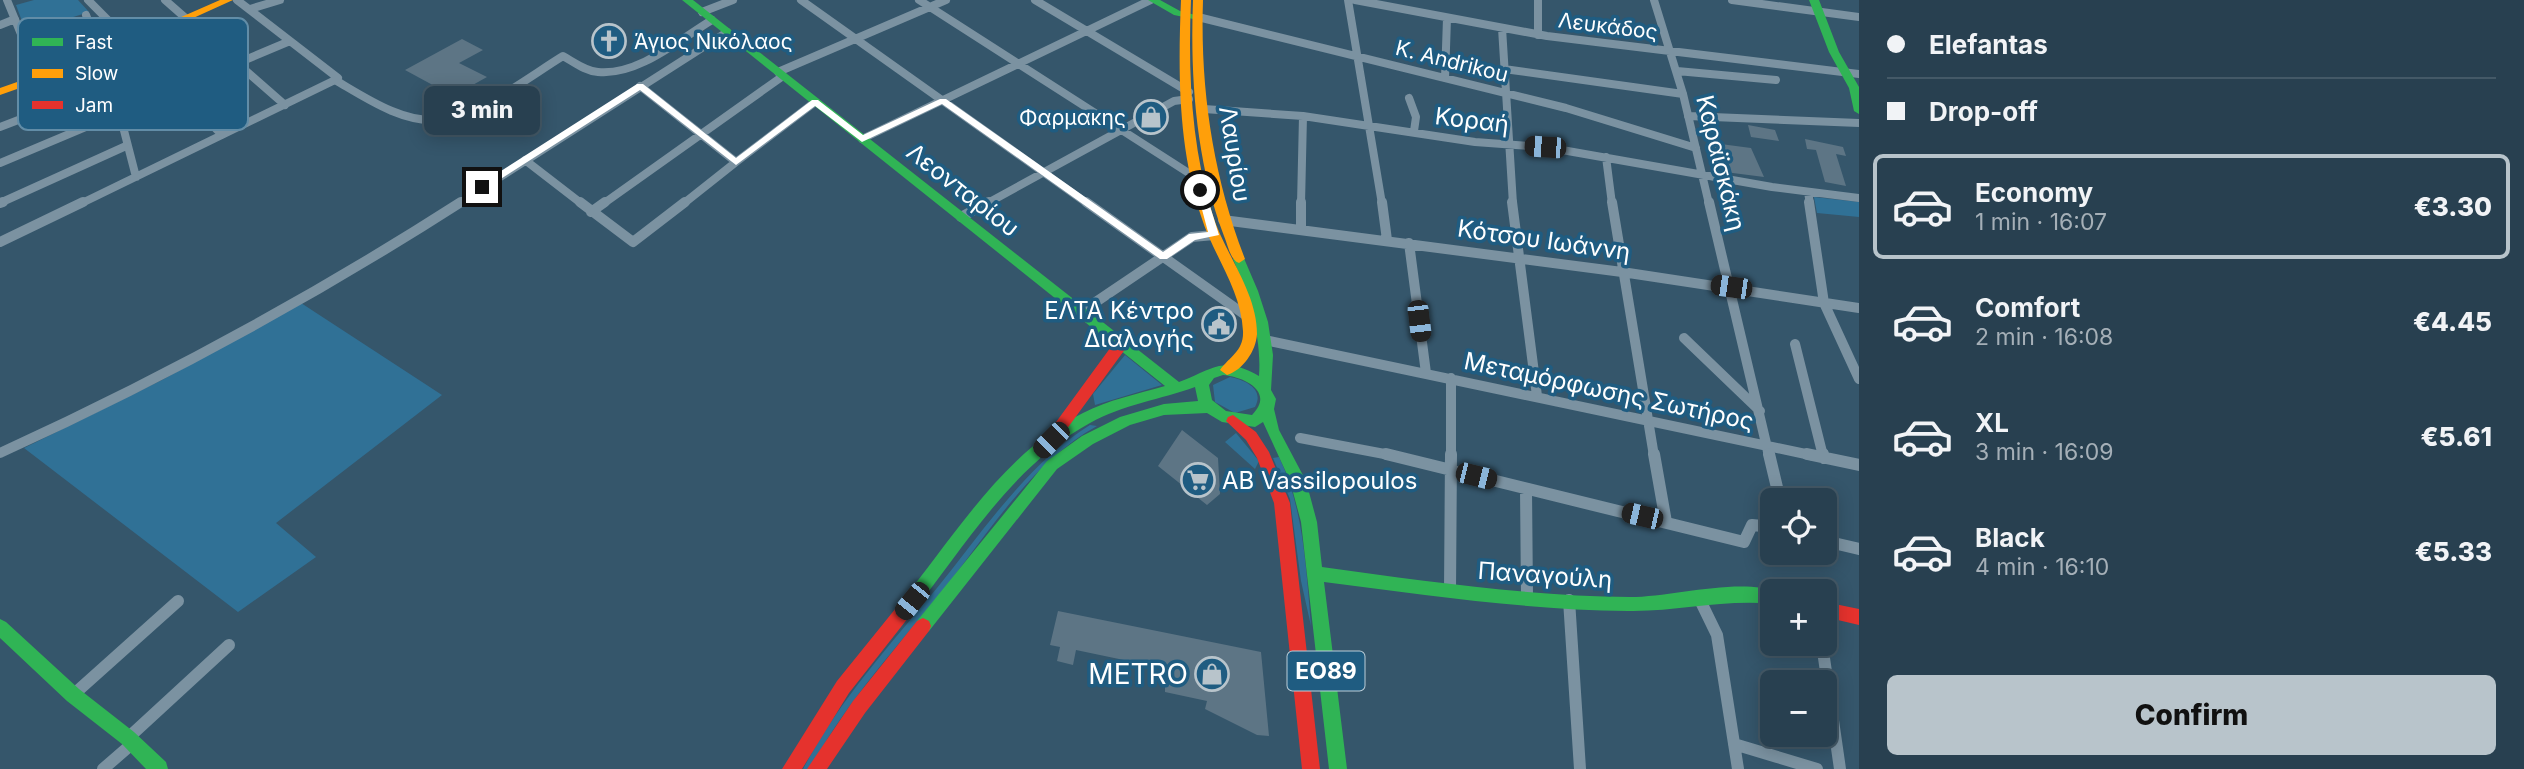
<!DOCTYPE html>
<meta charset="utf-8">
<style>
body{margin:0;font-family:Inter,sans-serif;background:#304757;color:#f1f3f6;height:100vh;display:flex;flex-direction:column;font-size:26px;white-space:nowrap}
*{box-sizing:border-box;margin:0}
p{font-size:23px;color:#a5afb7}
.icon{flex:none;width:38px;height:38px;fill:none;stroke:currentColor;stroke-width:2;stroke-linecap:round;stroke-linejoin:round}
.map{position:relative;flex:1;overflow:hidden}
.side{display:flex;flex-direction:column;background:#284050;width:665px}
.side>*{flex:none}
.banner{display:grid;align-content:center;height:154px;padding:0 28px;background:#284050}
.buttons{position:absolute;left:1760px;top:488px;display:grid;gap:14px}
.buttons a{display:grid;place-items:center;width:77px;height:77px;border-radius:10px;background:#284050;box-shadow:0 4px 18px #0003,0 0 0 2px #445967;font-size:35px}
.end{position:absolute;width:32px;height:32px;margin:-16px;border:9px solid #fff;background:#111;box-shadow:0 0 0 4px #111}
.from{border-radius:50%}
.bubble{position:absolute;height:49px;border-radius:10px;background:#284050;box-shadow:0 4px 18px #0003,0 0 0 2px #445967;font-size:23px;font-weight:800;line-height:49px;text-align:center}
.car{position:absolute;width:21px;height:42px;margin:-21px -10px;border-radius:9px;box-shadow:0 0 5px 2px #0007;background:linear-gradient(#222 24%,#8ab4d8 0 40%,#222 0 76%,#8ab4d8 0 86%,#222 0)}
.banner b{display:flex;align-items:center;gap:24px;height:66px;font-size:26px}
.banner b+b{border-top:2px solid #445967}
.banner i{width:18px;height:18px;background:#f1f3f6}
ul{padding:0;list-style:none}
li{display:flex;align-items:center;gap:21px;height:105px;margin:0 14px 10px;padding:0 14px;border:4px solid transparent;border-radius:10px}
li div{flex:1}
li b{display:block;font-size:26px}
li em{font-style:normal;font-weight:800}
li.active{border-color:#b8c4cb}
li>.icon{width:63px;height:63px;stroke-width:1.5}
.primary-button{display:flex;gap:14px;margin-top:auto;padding:14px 28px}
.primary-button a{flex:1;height:80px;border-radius:10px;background:#b8c4cb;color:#111;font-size:28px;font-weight:800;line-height:80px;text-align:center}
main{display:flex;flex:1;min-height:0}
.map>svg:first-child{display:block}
.green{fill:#307196}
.building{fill:#5d7585}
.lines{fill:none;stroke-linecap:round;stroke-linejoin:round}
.street-far2{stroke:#7b92a1;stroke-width:8}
.street-far1{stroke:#7b92a1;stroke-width:10}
.street{stroke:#7b92a1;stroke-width:12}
.fast{fill:#30b455;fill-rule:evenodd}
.slow{fill:#ff9f0a;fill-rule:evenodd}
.jam{fill:#e5322d;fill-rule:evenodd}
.route{fill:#fff}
.labels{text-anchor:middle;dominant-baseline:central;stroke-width:7;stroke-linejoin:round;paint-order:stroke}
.far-street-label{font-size:21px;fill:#fff;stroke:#1f5c81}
.far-poi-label{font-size:21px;fill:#fff;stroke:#1f5c81;text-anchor:start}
.shield{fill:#1f5c81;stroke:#bcced9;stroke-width:2}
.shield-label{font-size:23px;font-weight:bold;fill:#fff}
.street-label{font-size:24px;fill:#fff;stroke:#1f5c81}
.poi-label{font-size:24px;fill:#fff;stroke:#1f5c81;text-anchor:end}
.near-poi-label{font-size:28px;fill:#fff;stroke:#1f5c81;text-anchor:end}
.key{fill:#1f5c81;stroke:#628da7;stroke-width:2}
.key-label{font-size:19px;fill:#fff}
</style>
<main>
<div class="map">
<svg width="1859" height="769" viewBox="0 0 1859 769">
<rect width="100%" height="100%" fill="#35566b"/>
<!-- green -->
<path class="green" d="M34 0H78L89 12 26 32 16 5Z
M1814 197 1859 202V217L1817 213Z
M301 303 442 395 276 523 316 557 238 612 24 448 162 380Z
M1125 355 1162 385 1095 405 1093 394Z
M1230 377C1245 380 1265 389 1255 407L1235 413 1215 402 1213 385Z
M1090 425 1097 426C1032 462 989 532 944 589 897 647 845 703 810 769H803C838 702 889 646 937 588 984 530 1027 464 1090 425Z
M1236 433 1259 461 1255 469 1225 442Z
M1279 457C1304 510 1306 568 1311 626L1301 581 1290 499 1273 458Z"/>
<!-- building -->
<path class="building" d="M462 39 483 50 459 63 487 77 453 96 405 70Z
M1748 125 1775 130 1779 141 1751 137Z
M1805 139 1843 147 1846 156 1836 154 1846 186 1825 182 1816 150 1807 149Z
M1713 143 1751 148 1764 177 1725 172Z
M1182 430 1218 458 1220 494 1207 505 1158 466Z
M1058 611 1261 652 1269 736 1257 735 1205 709 1207 701 1165 692V682L1159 681 1162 668 1076 650 1073 665 1057 661 1060 647 1050 645Z"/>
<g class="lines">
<!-- street-far2 -->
<path class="street-far2" d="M7 0 39 78
M88 0 222 135
M165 0 285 105
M237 0 338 78 335 80C366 98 402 123 439 120 478 117 530 76 563 56 574 62 585 71 598 72 638 76 680 39 712 20
M801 0 1088 204
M919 0 1198 179
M1035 0 1189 92
M1348 0 1382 204
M1355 0 1547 36 1859 74
M1538 0V35
M1654 0 1683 94 1709 204
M1732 0 1859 17
M250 9 280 0
M702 12 733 0
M86 15 112 84 136 177
M1198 17 1566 108 1696 148
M0 25 15 19
M1502 28 1513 204
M1504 69 1683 94
M1677 71 1776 80
M778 72 946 0
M1445 78 1447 18
M640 86 736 162 815 102
M1409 98 1416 117 1414 131
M1204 109 1303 116 1475 142 1545 147 1772 187 1859 198
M1688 116 1859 123
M0 127 112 84
M862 139 1151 0
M1606 157 1612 204
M525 160 582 204
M0 163 290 41
M1808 192 1810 204
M0 203 126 146
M80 204 335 80
M458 204 727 32
M603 204 783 76
M683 204 736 162
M986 204 1174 101 1189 99
M1301 204 1303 116"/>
<!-- street-far1 -->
<path class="street-far1" d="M580 202 633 242 685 202
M1086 202 1248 317
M1382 202 1387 240
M1512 202 1537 396
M1612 202 1654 456
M1709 202 1769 456
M1809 202 1824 303 1859 379
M0 203 3 202
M591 212 605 202
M961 217 989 202
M1223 220 1622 272 1859 308
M1301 228V202
M0 242 83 202
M1409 243 1426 373
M1081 312 1192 237 1214 235
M1684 338 1760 411
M1269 341 1815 456
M1795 344 1823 456
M1300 438 1395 456
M0 453C160 380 313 297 461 202
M1451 456V378"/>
<!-- street -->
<path class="street" d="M1386 454 1744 542 1752 525 1773 527
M1654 454 1666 522
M1769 454 1780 500
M1807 454 1859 465
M1823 454 1824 458
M1526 489 1527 596
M1825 541 1859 549
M1450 591 1451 454
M1699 598 1717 635 1738 769
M1569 600 1580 769
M1822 644 1840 769
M73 695 178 601
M128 738 229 645
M1734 744 1817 769
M103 769 133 743"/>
<!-- fast -->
<path class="fast" d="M682 0H693L1179 382C1214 369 1222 355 1259 376 1262 335 1248 296 1233 259L1235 256H1243L1258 291 1268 322 1273 355 1271 390 1276 399 1274 409 1279 430 1306 481 1317 522 1322 567C1424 581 1527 596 1630 597 1672 597 1740 577 1778 592H1773V604C1724 599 1677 612 1628 611 1527 610 1425 595 1324 582L1347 769H1329L1301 522 1290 481 1263 422 1255 427 1222 422 1207 413 1164 415 1130 425 1093 444 1057 469 929 631 923 634 917 631 915 626 917 621 1047 461 1082 436 1120 417 1164 404 1198 401 1195 387C1162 399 1122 405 1090 423 1013 465 965 546 912 613L906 616 900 613 898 608 900 603C954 537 1004 452 1083 413 1108 400 1137 394 1165 386ZM1223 375C1245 377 1275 392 1252 415L1226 411 1212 400 1209 385 1214 378Z
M1148 0H1160L1180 11 1203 17 1198 20 1174 15Z
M1809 0H1819L1839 52 1859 87V114L1854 111 1849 88 1829 52Z
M0 619 6 622 79 689 134 732 166 762 168 769H146L122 744 67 701 0 638Z"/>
<!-- slow -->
<path class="slow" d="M220 0H233L105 58 0 95V88L97 54Z
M1181 0H1191C1188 72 1191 144 1212 213 1224 253 1257 291 1257 334 1256 351 1243 370 1227 375L1220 370C1230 356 1244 351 1243 331 1241 289 1213 255 1201 216 1178 147 1178 72 1181 0Z
M1193 0H1203C1200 89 1213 176 1245 259L1239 263C1230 260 1228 245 1224 236 1196 162 1190 78 1193 0Z"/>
<!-- jam -->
<path class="jam" d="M1121 339 1128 344 1126 348 1061 437H1051L1049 433 1051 429 1116 340Z
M1233 415 1256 432 1269 452 1290 503 1320 769H1302L1274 503 1257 458 1246 440 1226 421 1228 417Z
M906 600 912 603 914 608 912 613 849 693 802 769H782L837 681 900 603Z
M1825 602 1859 609V625L1825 617Z
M923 618 929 621 931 626 929 631 865 713 827 769H807L853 701 917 621Z"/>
</g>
<!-- route -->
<path class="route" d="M637 84H643L736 158 812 100H818L863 135 940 99H946L1163 252 1189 234 1208 232 1196 187 1205 190 1219 235 1195 240 1167 259H1160L942 104 862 142 815 106 736 165 640 90 485 189H479V185Z"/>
<!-- icons -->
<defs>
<g id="church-ring" transform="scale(1.75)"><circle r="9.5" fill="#1f5c81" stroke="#b8c4cb" stroke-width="1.5"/><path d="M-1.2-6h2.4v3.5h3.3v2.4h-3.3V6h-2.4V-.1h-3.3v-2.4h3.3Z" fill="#b8c4cb"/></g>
<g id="shop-ring" transform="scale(1.75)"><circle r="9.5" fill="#1f5c81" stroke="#b8c4cb" stroke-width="1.5"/><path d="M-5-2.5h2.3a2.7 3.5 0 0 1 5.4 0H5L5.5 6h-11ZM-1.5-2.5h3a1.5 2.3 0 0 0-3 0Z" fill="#b8c4cb"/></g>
<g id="civic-ring" transform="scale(1.75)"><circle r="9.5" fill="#1f5c81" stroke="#b8c4cb" stroke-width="1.5"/><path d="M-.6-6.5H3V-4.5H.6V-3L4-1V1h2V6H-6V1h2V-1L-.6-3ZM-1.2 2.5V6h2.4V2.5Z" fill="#b8c4cb"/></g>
<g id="supermarket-ring" transform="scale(1.75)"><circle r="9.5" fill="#1f5c81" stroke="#b8c4cb" stroke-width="1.5"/><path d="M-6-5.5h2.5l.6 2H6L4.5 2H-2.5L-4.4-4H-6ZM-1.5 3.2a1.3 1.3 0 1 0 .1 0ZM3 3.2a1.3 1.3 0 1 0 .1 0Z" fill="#b8c4cb"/></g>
</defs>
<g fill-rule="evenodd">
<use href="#church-ring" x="609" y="41"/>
<use href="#shop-ring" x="1151" y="117"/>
<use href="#civic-ring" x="1219" y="324"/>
<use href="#supermarket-ring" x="1198" y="480"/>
<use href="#shop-ring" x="1212" y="674"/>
</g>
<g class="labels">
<!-- far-street labels -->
<g class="far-street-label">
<text transform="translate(1608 26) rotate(7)">Λευκάδος</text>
<text transform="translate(1452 61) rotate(14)">K. Andrikou</text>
</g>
<!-- far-poi labels -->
<g class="far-poi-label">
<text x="634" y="41">Άγιος Νικόλαος</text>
<text x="1126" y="117" text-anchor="end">Φαρμακης</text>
</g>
<!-- shield labels -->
<rect class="shield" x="1287.5" y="651.5" width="77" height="39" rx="5"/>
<g class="shield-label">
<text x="1326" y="671">ΕΟ89</text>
</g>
<!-- street labels -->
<g class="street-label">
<text transform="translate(1472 120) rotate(7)">Κοραή</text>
<text transform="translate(1235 154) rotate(81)">Λαυρίου</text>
<text transform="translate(1721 163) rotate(76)">Καραϊσκάκη</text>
<text transform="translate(963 190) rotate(38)">Λεονταρίου</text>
<text transform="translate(1544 240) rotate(8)">Κότσου Ιωάννη</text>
<text transform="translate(1609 391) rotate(12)">Μεταμόρφωσης Σωτήρος</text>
<text transform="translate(1545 575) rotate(4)">Παναγούλη</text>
</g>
<!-- poi labels -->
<g class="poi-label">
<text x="1194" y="310">ΕΛΤΑ Κέντρο<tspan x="1194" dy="28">Διαλογής</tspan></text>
<text x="1222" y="480" text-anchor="start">AB Vassilopoulos</text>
</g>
<!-- near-poi labels -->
<g class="near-poi-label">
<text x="1188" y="674">METRO</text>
</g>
</g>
<!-- legend -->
<rect x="18" y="18" width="230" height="112" rx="10" class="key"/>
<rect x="32" y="38" width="31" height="8" fill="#30b455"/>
<rect x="32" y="69" width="31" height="9" fill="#ff9f0a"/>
<rect x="32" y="101" width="31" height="8" fill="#e5322d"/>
<g class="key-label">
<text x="75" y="49">Fast</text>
<text x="75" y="80">Slow</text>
<text x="75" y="112">Jam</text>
</g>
</svg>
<div class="buttons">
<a><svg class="icon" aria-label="locate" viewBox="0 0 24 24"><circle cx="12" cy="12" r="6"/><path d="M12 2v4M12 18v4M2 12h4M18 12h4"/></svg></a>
<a>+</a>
<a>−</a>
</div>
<i class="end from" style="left:1200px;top:190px"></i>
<i class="end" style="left:482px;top:187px"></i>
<div class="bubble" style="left:424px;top:86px;width:116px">3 min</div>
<i class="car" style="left:1545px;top:147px;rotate:274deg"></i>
<i class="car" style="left:1731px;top:287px;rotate:278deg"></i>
<i class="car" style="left:1419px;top:321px;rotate:173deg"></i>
<i class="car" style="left:1051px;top:440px;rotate:225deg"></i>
<i class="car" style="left:1476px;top:476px;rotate:104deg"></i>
<i class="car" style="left:1642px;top:516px;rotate:283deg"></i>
<i class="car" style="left:912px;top:601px;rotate:219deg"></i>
</div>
<section class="side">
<div class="banner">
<b><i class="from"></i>Elefantas</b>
<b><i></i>Drop-off</b>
</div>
<ul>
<li class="active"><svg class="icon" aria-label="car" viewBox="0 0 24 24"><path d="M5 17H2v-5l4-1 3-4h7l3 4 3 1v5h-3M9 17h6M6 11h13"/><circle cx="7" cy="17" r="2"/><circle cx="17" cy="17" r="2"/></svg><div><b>Economy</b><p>1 min · 16:07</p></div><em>€3.30</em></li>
<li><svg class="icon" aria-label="car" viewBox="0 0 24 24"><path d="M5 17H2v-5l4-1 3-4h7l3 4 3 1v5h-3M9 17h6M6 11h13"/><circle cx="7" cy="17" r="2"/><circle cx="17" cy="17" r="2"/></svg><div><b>Comfort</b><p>2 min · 16:08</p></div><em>€4.45</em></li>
<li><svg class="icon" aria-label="car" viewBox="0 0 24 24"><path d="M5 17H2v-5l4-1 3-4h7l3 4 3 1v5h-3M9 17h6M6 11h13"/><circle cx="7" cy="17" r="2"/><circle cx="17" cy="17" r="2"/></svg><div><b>XL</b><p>3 min · 16:09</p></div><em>€5.61</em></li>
<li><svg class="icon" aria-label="car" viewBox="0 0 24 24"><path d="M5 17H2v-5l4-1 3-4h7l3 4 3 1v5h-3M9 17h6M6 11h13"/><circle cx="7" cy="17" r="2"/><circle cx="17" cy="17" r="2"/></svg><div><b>Black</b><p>4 min · 16:10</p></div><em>€5.33</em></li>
</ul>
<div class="primary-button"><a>Confirm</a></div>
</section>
</main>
